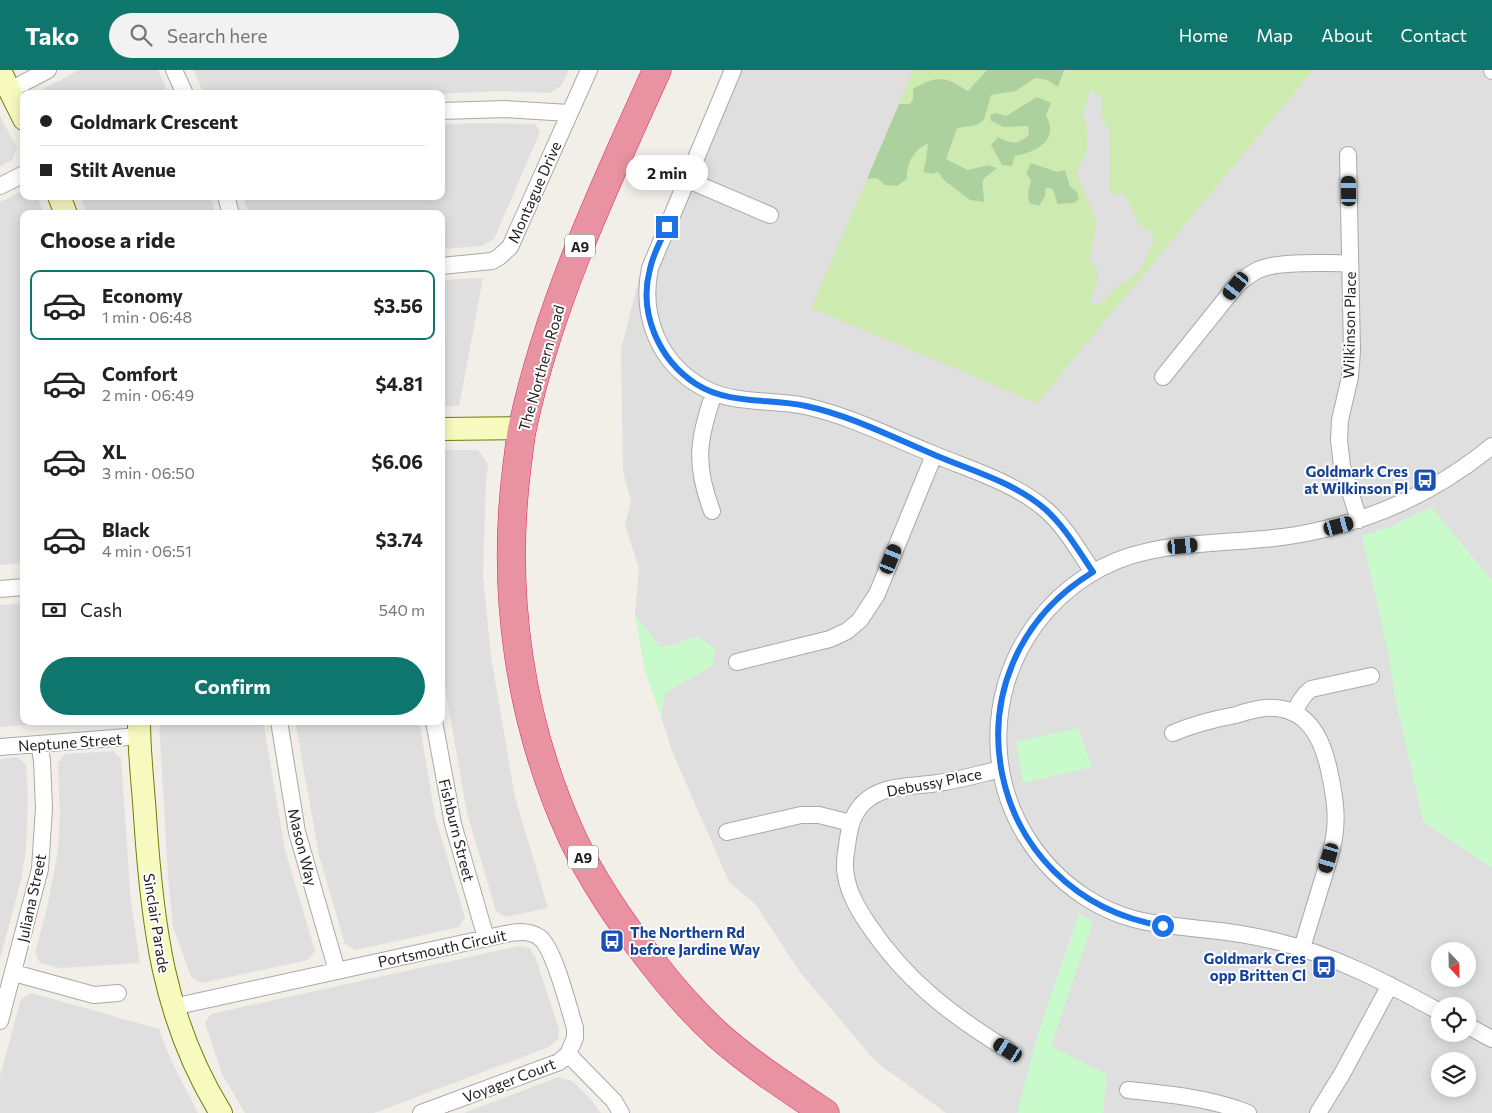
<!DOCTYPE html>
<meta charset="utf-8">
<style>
body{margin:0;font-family:Commissioner,sans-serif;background:#f2f2f2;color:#222;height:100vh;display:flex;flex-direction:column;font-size:19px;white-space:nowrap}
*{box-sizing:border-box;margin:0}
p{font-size:16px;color:#767676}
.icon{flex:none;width:28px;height:28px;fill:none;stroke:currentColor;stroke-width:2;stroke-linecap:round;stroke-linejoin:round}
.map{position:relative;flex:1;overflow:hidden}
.sheet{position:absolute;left:20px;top:140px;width:425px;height:515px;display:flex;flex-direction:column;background:#fff;border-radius:10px;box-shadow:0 2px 12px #0003}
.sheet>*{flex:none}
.top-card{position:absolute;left:20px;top:20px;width:425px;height:110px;border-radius:10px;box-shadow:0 2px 12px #0003;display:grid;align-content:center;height:110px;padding:0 20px;background:#fff}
.needle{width:32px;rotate:158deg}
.buttons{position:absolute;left:1431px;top:872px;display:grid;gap:10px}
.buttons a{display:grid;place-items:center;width:45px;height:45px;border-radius:50%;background:#fff;box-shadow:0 2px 12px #0003;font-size:25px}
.end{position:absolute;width:22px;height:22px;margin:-11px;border:6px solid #1a73e8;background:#fff;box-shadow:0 0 0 2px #fff}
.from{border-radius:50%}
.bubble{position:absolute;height:35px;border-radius:18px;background:#fff;box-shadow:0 2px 12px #0003;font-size:16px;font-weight:700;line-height:35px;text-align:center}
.car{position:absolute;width:15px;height:30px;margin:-15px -8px;border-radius:6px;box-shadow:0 0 4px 1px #0007;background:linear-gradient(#222 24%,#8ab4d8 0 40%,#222 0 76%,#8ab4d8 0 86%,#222 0)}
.top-card b{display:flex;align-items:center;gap:18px;height:48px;font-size:19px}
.top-card b+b{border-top:1px solid #e0e0e0}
.top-card i{width:12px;height:12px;background:#222}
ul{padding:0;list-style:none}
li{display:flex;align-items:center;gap:15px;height:70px;margin:0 10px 8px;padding:0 10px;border:2px solid transparent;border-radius:10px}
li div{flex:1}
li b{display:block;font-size:19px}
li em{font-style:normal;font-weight:700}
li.active{border-color:#0f766e}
li>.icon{width:45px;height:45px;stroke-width:1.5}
h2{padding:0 20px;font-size:22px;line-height:60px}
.pay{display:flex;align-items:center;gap:12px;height:55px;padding:0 20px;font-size:19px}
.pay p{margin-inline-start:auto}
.button{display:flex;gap:10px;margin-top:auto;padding:10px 20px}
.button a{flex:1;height:58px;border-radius:30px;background:#0f766e;color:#fff;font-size:20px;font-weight:700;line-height:58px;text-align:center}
header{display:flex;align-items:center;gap:30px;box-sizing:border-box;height:70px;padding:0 25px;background:#0f766e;color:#fff}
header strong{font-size:24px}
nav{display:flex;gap:28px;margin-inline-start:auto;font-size:18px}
.search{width:350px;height:45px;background:#f2f2f2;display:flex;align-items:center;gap:12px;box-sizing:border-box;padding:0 18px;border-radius:28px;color:#767676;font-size:19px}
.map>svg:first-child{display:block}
.residential{fill:#e0dfdf;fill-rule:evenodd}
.grass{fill:#cdebb0;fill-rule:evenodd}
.forest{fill:#add19e}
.park{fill:#c8facc}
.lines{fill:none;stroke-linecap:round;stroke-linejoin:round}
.street-casing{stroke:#a9a9a9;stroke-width:18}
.secondary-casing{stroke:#707d05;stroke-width:24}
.highway-casing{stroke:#dc2a67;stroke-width:29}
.street{stroke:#fff;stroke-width:16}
.secondary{stroke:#f7fabf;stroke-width:22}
.highway{stroke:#e892a2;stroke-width:28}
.route{stroke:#1a73e8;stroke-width:6}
.labels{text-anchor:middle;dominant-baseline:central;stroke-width:4;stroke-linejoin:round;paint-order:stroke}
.shield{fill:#fff;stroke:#646464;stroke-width:1}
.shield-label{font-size:14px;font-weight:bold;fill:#222}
.street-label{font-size:15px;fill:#222;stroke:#fff}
.transit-label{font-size:15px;font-weight:bold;fill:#164399;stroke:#fff;text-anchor:end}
</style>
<header>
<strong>Tako</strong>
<div class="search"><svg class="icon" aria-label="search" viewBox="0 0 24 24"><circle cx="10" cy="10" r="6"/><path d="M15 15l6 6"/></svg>Search here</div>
<nav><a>Home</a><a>Map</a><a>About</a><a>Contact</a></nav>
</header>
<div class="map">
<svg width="1492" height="1043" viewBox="0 0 1492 1043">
<rect width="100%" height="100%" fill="#f2efe9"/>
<!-- residential -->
<path class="residential" d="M79 0H158L169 24H39L41 20Z
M193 0H569L561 16 550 23 499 21 436 24H204Z
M723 0H1492V1043H946L875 991 800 902 756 835 729 812 672 681 661 646 665 623 713 595V588L716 579 698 567 661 578 635 545 639 498 625 455 631 431 623 402 621 279 642 196ZM1440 881H1468V909H1440ZM1440 936H1468V964H1440ZM1440 991H1468V1019H1440Z
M0 46 17 78 12 90 0 97Z
M472 53 535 54 540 62 494 169 482 176 441 179V144H249L243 126H441V55Z
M24 120V126H37L44 144H24V493L0 495V132Z
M80 126H210L216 144H87Z
M483 208 459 336H441V210Z
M441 380H478L488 394 486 413 483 505 491 587 515 727 548 838 506 847 496 841 467 743 442 600Z
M24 533V651H82L0 657V535Z
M159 651H263L285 780 315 881 308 890 202 913 191 907 173 856 168 806Z
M295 651H419L435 746 465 848 459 857 356 880 345 874 319 785Z
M113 681 121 688 131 833 140 893 61 898 40 893 35 883 47 838 58 781 60 743 58 693 65 684Z
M18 687 26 695 28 728 26 778 22 806 0 889V689Z
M519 876 529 878 535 886 559 959 558 969 549 977 374 1043H245L222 1004 205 953 211 944Z
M31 923 159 959 171 990 198 1043H0V1006L21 929Z
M558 1007 572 1011 589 1027 601 1043H464Z"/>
<!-- grass -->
<path class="grass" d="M913 0H987L968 21 957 13 913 29 910 34H899Z
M1064 0 1072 1 1073 0H1313L1037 333 811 238 867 109 877 108 885 115 907 109C906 94 914 78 929 74L926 90 932 104 938 102 944 110 970 130 985 123C979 108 989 108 996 98L988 95 968 100 946 89 957 57 976 55 987 37 990 25 1016 21 1035 8 1047 10 1058 16ZM1091 20 1102 28 1101 48 1110 61V119L1114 126 1124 123 1139 155 1151 161 1154 171 1140 200 1126 213 1119 214 1105 230 1095 235 1089 232 1098 212 1097 199 1089 191 1097 152 1078 108V97L1087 81V61L1083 42ZM1021 38 1046 45 1050 55 1026 84 1015 85 1009 73 1020 71 1029 65 1028 56H1022L997 43 1006 47ZM1046 99 1057 102 1069 108 1070 116 1077 122 1074 133 1058 134 1056 131V124L1051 118 1028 122 1031 111Z"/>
<!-- forest -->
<path class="forest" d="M987 0H1064L1058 17 1047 10 1035 8 1016 21 991 25 984 50 976 55 957 58 946 89 968 100 988 95 997 98C993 102 986 106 983 110 982 113 984 126 984 132L970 130 944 110 938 102 932 104 923 102 926 90 928 74C914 78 906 95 907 109L897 116 885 115 877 108 867 109 899 34H910L913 29V19C938 5 944 6 968 21Z
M1037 27 1051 33 1046 45C1049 51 1052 58 1049 65 1045 78 1027 84 1015 86L1012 96 1002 95 991 75 998 67C1011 74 1017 75 1029 65L1028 56 1004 57 991 51 990 45 997 43 1006 46Z
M1031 93 1057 102 1065 100 1070 116 1077 122 1079 129 1074 133 1058 134C1054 128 1057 125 1051 118H1046L1045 126 1039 136 1029 133 1028 122 1031 111 1026 103Z"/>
<!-- park -->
<path class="park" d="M1431 437 1492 510V798L1423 751 1395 627 1389 586 1362 466 1389 457Z
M635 545 661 578 698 567 716 579 713 588V595L665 623 661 646 645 602Z
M1078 658 1092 697 1023 713 1016 672Z
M1079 843 1093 852 1051 976 1107 1005 1103 1043H1017L1037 967Z"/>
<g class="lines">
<!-- street casing -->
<g class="street-casing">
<path id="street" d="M174 0 185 24
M733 0 650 198C640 246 659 293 702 317 733 335 771 329 805 336 850 346 891 367 933 384 971 400 1013 412 1045 439 1065 456 1078 480 1093 502
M1492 0V1
M10 20 48 0
M441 41 505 39 569 43
M1348 85 1352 281 1350 307 1340 350 1339 370 1342 396 1359 450
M688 110 770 145
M0 116 24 104
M226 126 231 144
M441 196 492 191 499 187 510 177 589 0
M1163 307 1236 216C1243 209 1250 204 1258 200 1280 190 1326 194 1350 193
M712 441C694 394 698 369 714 323
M0 519 24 517
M737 592 830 569 847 561 860 550 877 524 934 385
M1294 643C1299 633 1302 626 1311 619L1371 606
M279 651 297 762 337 901
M434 651 453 754 486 868
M1173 663C1194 654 1214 649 1236 645 1245 642 1255 639 1265 638 1306 635 1322 667 1329 700 1334 723 1338 745 1334 768 1332 782 1327 796 1323 809 1316 832 1309 855 1302 878
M0 677 139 666
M1001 699C980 704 959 710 938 713 914 717 888 714 868 729 853 740 849 758 847 776 845 786 844 796 846 806 849 824 858 839 868 854 905 910 951 945 1008 980
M727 762 801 745H819L851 753
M14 903 94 925 118 923
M173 937 505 864C517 862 529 860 539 867 554 877 569 939 575 958V968L568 984 614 1031 621 1043
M1440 942C1387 913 1334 885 1275 871 1254 866 1232 862 1210 860 1162 854 1128 855 1085 827 1036 795 1003 741 999 683 991 588 1056 500 1149 481 1204 469 1261 474 1316 461 1381 447 1441 418 1492 376
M0 951 40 799 44 738 42 690 39 674
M1468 956 1492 969
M1128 1020C1169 1024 1210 1028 1248 1043
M421 1043 559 992 568 984
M1318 1043 1342 1004 1390 915"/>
</g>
<!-- secondary casing -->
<g class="secondary-casing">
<path id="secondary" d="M0 1 24 49
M59 126 66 144
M441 359 522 358
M139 651C139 683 143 714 145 746 152 853 163 950 221 1043"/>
</g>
<!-- highway casing -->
<g class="highway-casing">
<path id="highway" d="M657 0C605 115 550 231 523 355 520 368 519 382 517 396 501 522 519 651 572 767 593 812 621 853 652 892 672 918 695 944 719 966 752 995 789 1019 825 1043"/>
</g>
<!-- street -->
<use href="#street" class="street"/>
<!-- secondary -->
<use href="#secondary" class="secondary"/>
<!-- highway -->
<use href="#highway" class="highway"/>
</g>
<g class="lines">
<!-- route -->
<path class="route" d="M667 157C661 170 653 184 650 199 638 243 659 290 696 314 729 335 769 328 806 336 852 346 894 368 937 386 973 401 1015 413 1045 439 1065 457 1078 480 1093 502 937 597 983 826 1163 856"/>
</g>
<!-- icons -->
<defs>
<g id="bus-square" transform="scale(1.25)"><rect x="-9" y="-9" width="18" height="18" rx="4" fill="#1a4fb4" stroke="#fff"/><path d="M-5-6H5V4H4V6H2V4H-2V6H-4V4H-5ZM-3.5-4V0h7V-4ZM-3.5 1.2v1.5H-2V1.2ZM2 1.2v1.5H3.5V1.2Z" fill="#fff"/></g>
</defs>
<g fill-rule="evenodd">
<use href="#bus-square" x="1425" y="410"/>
<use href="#bus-square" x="612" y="871"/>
<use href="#bus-square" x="1324" y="897"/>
</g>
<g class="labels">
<!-- shield labels -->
<g class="shield">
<rect x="565" y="164.5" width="30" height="23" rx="4"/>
<rect x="568" y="775.5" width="30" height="23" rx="4"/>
</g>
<g class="shield-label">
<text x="580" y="176">A9</text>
<text x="583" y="787">A9</text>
</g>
<!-- street labels -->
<g class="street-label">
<text transform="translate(534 122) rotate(-66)">Montague Drive</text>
<text transform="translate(1349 255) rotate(-89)">Wilkinson Place</text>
<text transform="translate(541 298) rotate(-74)">The Northern Road</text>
<text transform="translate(70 672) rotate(-4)">Neptune Street</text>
<text transform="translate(934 712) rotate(-11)">Debussy Place</text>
<text transform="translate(457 760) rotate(76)">Fishburn Street</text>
<text transform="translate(303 777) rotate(76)">Mason Way</text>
<text transform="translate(31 828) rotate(-78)">Juliana Street</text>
<text transform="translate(157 853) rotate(81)">Sinclair Parade</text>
<text transform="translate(442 878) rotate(-12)">Portsmouth Circuit</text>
<text transform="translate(509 1010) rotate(-21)">Voyager Court</text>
</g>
<!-- transit labels -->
<g class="transit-label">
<text x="1408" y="401">Goldmark Cres<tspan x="1408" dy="17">at Wilkinson Pl</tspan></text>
<text x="630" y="862" text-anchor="start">The Northern Rd<tspan x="630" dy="17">before Jardine Way</tspan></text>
<text x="1306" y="888">Goldmark Cres<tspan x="1306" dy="17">opp Britten Cl</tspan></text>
</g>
</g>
</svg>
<div class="buttons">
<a><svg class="needle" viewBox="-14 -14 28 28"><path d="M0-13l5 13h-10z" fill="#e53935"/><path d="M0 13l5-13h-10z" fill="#767676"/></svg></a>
<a><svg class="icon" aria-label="locate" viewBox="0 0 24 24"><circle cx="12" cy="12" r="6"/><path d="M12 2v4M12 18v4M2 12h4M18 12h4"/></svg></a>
<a><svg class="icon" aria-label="layers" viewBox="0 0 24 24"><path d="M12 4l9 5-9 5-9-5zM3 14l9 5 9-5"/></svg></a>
</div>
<i class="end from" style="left:1163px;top:856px"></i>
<i class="end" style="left:667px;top:157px"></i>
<div class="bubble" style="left:626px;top:85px;width:82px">2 min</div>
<i class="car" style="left:1349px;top:121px;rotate:359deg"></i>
<i class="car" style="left:1236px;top:216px;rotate:219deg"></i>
<i class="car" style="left:1339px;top:456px;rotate:75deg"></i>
<i class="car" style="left:1183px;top:476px;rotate:85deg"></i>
<i class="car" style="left:891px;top:489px;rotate:22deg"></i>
<i class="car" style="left:1329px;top:788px;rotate:197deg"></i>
<i class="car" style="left:1008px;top:980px;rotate:302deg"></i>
<div class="top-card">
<b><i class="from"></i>Goldmark Crescent</b>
<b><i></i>Stilt Avenue</b>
</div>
<section class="sheet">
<h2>Choose a ride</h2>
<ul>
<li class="active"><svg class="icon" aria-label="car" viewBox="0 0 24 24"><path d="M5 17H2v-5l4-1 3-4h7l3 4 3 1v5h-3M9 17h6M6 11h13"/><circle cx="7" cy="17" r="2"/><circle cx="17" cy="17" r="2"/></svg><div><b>Economy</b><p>1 min · 06:48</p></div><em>$3.56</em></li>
<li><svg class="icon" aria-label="car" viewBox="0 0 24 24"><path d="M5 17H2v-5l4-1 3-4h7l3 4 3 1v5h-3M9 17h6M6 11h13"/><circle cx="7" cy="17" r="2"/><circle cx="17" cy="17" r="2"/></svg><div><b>Comfort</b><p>2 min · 06:49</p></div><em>$4.81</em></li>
<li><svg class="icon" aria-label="car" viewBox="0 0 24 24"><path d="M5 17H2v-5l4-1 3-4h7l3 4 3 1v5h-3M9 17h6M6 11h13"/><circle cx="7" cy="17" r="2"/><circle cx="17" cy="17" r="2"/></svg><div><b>XL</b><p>3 min · 06:50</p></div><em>$6.06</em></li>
<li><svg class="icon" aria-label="car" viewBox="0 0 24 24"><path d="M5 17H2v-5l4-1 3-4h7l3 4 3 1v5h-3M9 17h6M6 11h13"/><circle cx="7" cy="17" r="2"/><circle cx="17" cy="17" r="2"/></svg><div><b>Black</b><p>4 min · 06:51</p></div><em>$3.74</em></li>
</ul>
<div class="pay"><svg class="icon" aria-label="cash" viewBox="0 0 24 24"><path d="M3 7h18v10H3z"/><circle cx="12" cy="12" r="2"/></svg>Cash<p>540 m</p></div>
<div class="button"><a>Confirm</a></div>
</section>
</div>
